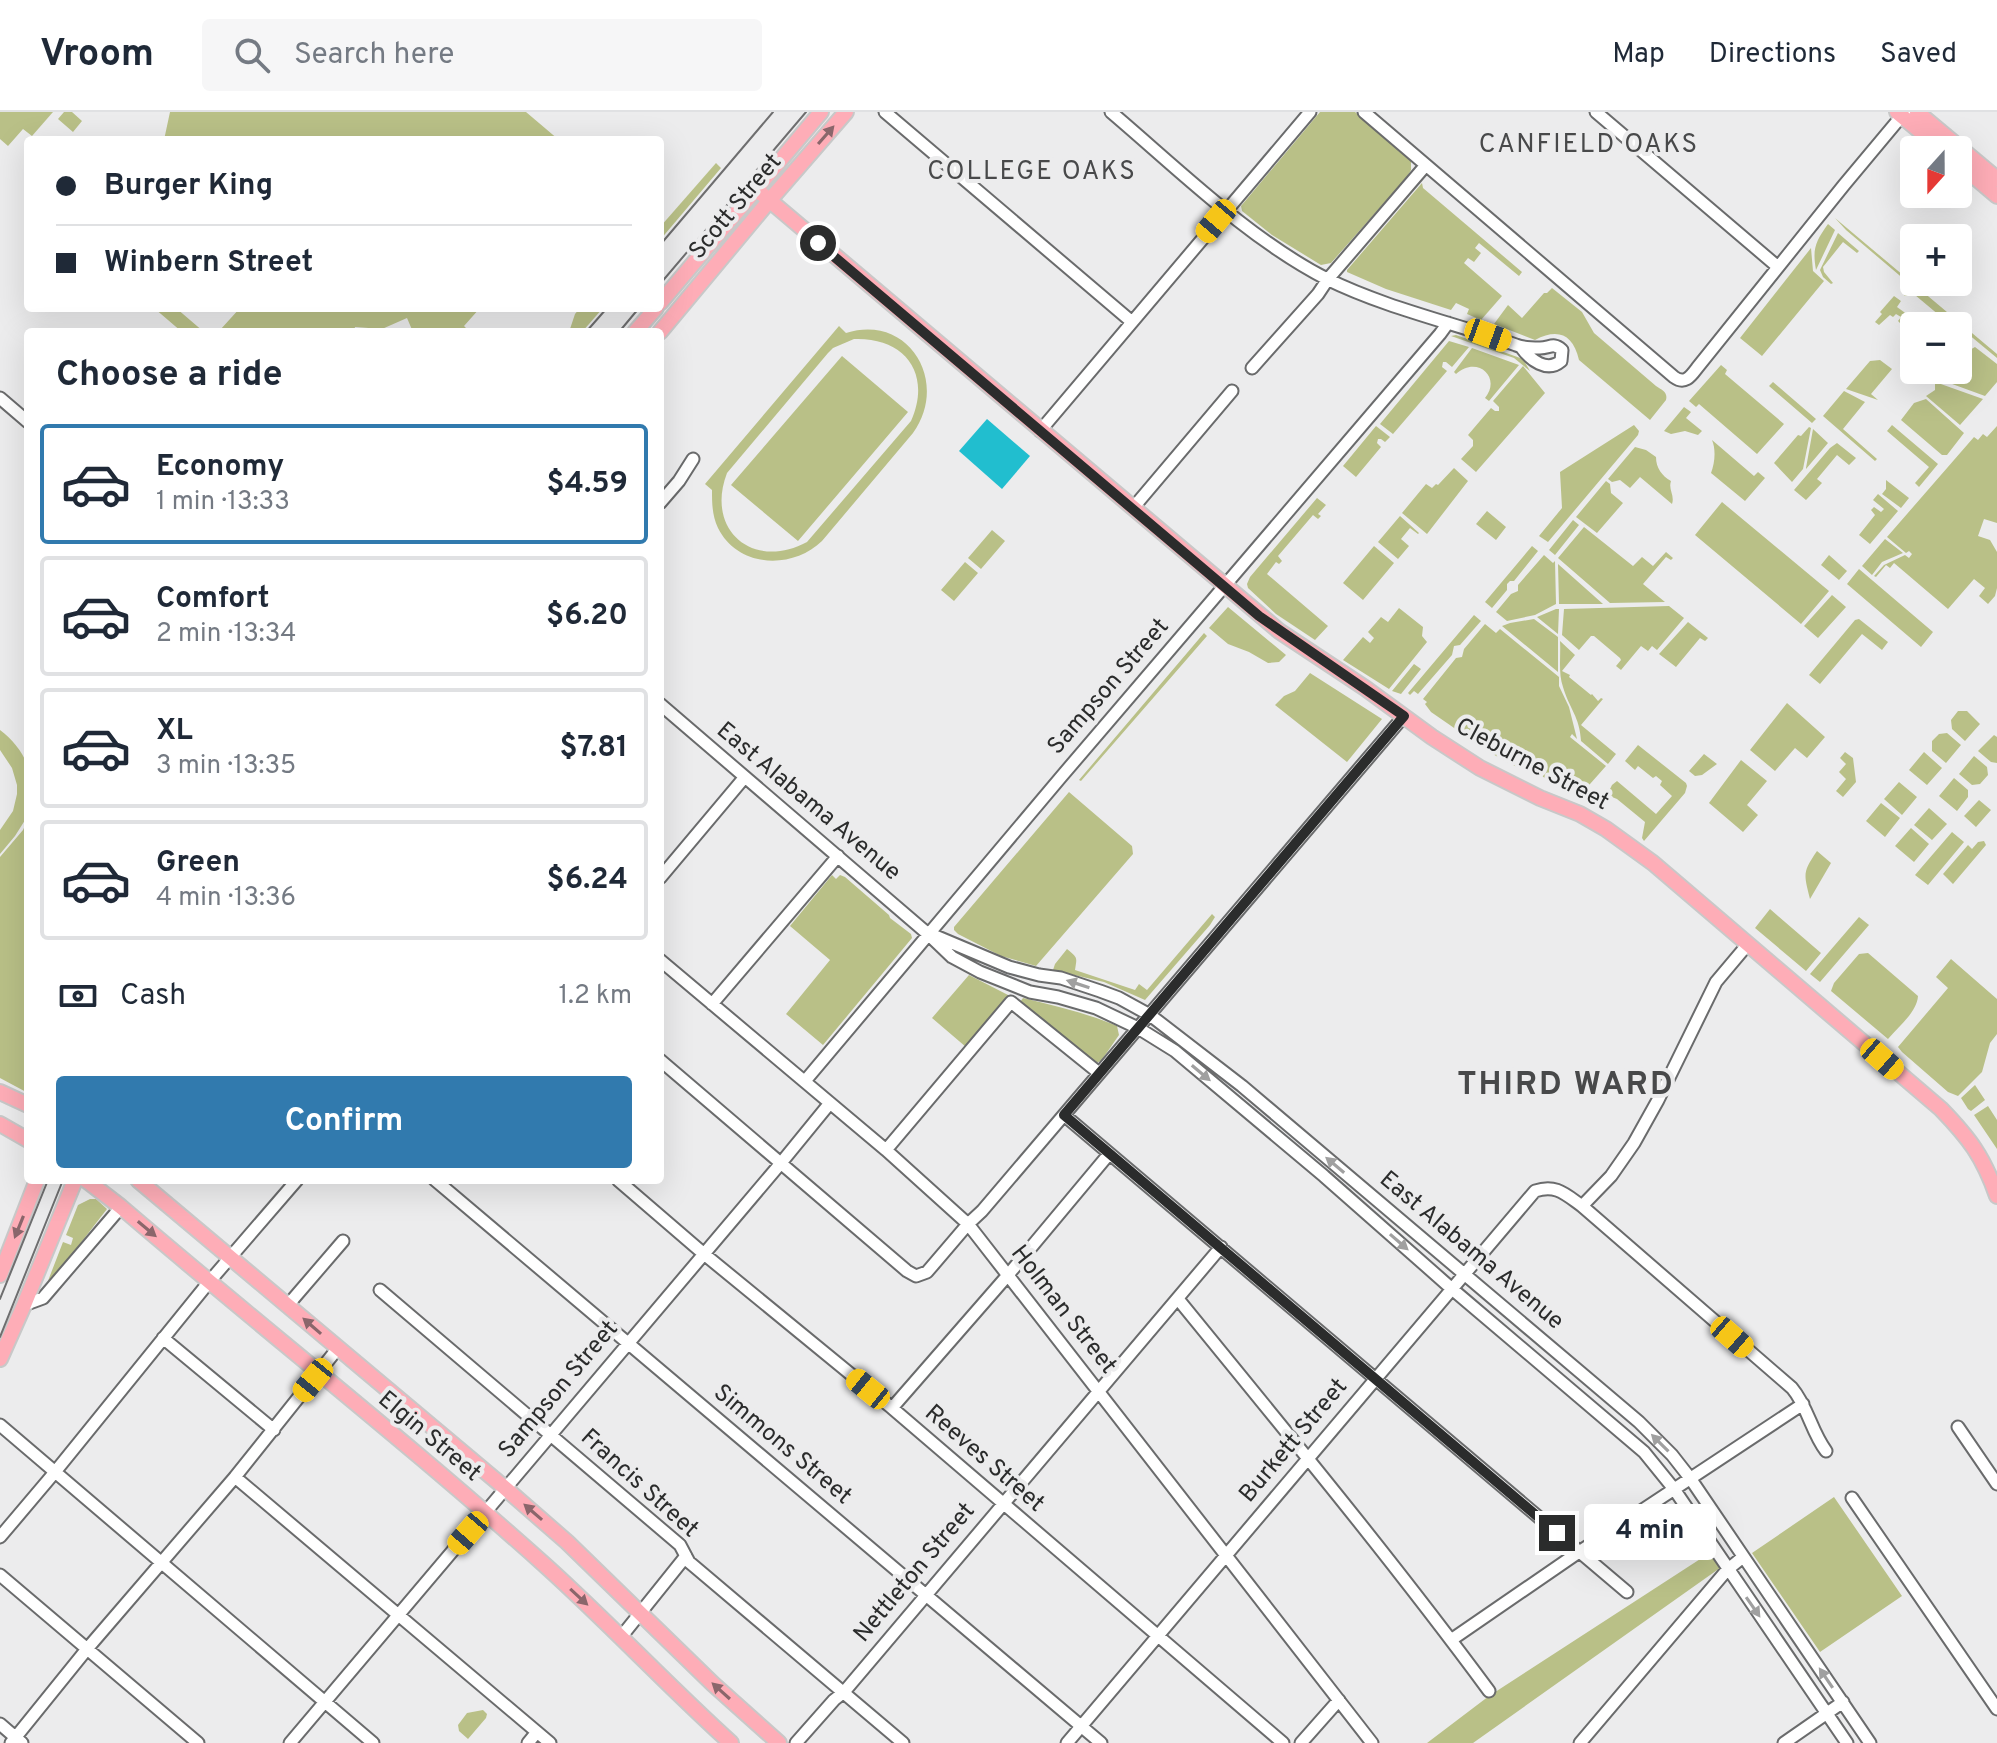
<!DOCTYPE html>
<meta charset="utf-8">
<style>
body{margin:0;font-family:Overpass,sans-serif;background:#f6f6f7;color:#1f2937;height:100vh;display:flex;flex-direction:column;font-size:30px;white-space:nowrap}
*{box-sizing:border-box;margin:0}
p{font-size:26px;color:#747a83}
.icon{flex:none;width:44px;height:44px;fill:none;stroke:currentColor;stroke-width:2;stroke-linecap:round;stroke-linejoin:round}
.map{position:relative;flex:1;overflow:hidden}
.side{position:absolute;left:24px;top:216px;width:640px;height:856px;display:flex;flex-direction:column;background:#fff;border-radius:8px;box-shadow:0 8px 32px #0002}
.side>*{flex:none}
.hud{position:absolute;left:24px;top:24px;width:640px;height:176px;border-radius:8px;box-shadow:0 8px 32px #0002;display:grid;align-content:center;height:176px;padding:0 32px;background:#fff}
.needle{width:52px;rotate:201deg}
.buttons{position:absolute;left:1900px;top:24px;display:grid;gap:16px}
.buttons a{display:grid;place-items:center;width:72px;height:72px;border-radius:8px;background:#fff;box-shadow:0 8px 32px #0002;font-size:40px}
.end{position:absolute;width:36px;height:36px;margin:-18px;border:10px solid #2b2c2c;background:#fff;box-shadow:0 0 0 4px #fff}
.from{border-radius:50%}
.bubble{position:absolute;height:56px;border-radius:8px;background:#fff;box-shadow:0 8px 32px #0002;font-size:26px;font-weight:700;line-height:56px;text-align:center}
.car{position:absolute;width:24px;height:48px;margin:-24px -12px;border-radius:10px;box-shadow:0 0 6px 2px #0007;background:linear-gradient(#f5c518 24%,#345 0 40%,#f5c518 0 76%,#345 0 86%,#f5c518 0)}
.hud b{display:flex;align-items:center;gap:28px;height:76px;font-size:30px}
.hud b+b{border-top:2px solid #e0e1e3}
.hud i{width:20px;height:20px;background:#1f2937}
ul{padding:0;list-style:none}
li{display:flex;align-items:center;gap:24px;height:120px;margin:0 16px 12px;padding:0 16px;border:4px solid #e0e1e3;border-radius:8px}
li div{flex:1}
li b{display:block;font-size:30px}
li em{font-style:normal;font-weight:700}
li.current{border-color:#317aae}
li>.icon{width:72px;height:72px;stroke-width:1.5}
h2{padding:0 32px;font-size:36px;line-height:96px}
.pay{display:flex;align-items:center;gap:20px;height:88px;padding:0 32px;font-size:30px}
.pay p{margin-inline-start:auto}
.primary-button{display:flex;gap:16px;margin-top:auto;padding:16px 32px}
.primary-button a{flex:1;height:92px;border-radius:8px;background:#317aae;color:#fff;font-size:32px;font-weight:700;line-height:92px;text-align:center}
header{display:flex;align-items:center;gap:48px;box-sizing:border-box;height:112px;padding:0 40px;background:#fff;border-bottom:2px solid #e0e1e3}
header strong{font-size:38px}
nav{display:flex;gap:44px;margin-inline-start:auto;font-size:28px}
.search{width:560px;height:72px;background:#f6f6f7;display:flex;align-items:center;gap:20px;box-sizing:border-box;padding:0 28px;border-radius:8px;color:#747a83;font-size:30px}
.map>svg:first-child{display:block}
.green{fill:#b9c087;fill-rule:evenodd}
.water{fill:#21becf}
.lines{fill:none;stroke-linecap:round;stroke-linejoin:round}
.minor-casing{stroke:#6a6b6c;stroke-width:15}
.major-casing{stroke:#c8c8c8;stroke-width:18}
.minor{stroke:#fff;stroke-width:11}
.major{stroke:#feadb7;stroke-width:14}
.tram{stroke:#6e6e6f;stroke-width:2}
.oneway{fill:#8a666b}
.oneway2{fill:#a0a0a0}
.route{stroke:#2b2c2c;stroke-width:10}
.labels{text-anchor:middle;dominant-baseline:central;stroke-width:8;stroke-linejoin:round;paint-order:stroke}
.street-label{font-size:24px;fill:#2b2c2c;stroke:#ececed}
.neighbourhood-label{font-size:26px;letter-spacing:2px;fill:#48494a;stroke:#ececed}
.district-label{font-size:32px;font-weight:bold;letter-spacing:2px;fill:#48494a;stroke:#ececed}
</style>
<header>
<strong>Vroom</strong>
<div class="search"><svg class="icon" aria-label="search" viewBox="0 0 24 24"><circle cx="10" cy="10" r="6"/><path d="M15 15l6 6"/></svg>Search here</div>
<nav><a>Map</a><a>Directions</a><a>Saved</a></nav>
</header>
<div class="map">
<svg width="1997" height="1631" viewBox="0 0 1997 1631">
<rect width="100%" height="100%" fill="#ececed"/>
<!-- green -->
<path class="green" d="M0 0H53L32 24 23 17 8 34 0 27Z
M64 0H72L82 9 73 20 58 7Z
M170 0H526L559 28H164Z
M1320 0H1355L1411 48V58L1407 65 1331 151 1321 153 1272 123 1242 99 1241 94Z
M716 51 721 56 660 128V115Z
M1422 71 1423 76 1522 160 1519 164 1479 131 1475 136 1481 141 1474 150 1468 146 1464 151 1502 184 1481 208 1467 202 1469 197 1456 191 1451 198 1386 177 1347 160V158Z
M1835 106 1997 242V246L1956 212 1952 214 1915 183 1904 184 1912 174 1846 118Z
M1828 112 1835 118 1816 158C1812 136 1816 129 1828 112Z
M1838 121 1859 139 1857 141 1843 130 1823 155 1824 160 1833 171 1831 172 1823 165 1820 158Z
M1811 136 1813 159 1824 169 1762 244 1740 226Z
M1552 176 1582 200 1594 221 1656 274C1662 278 1668 280 1666 288L1650 308 1579 248C1573 222 1558 216 1535 228L1494 212 1508 193 1522 206 1544 181H1547Z
M1894 184 1901 189 1897 195 1908 203 1901 212 1898 209 1901 205 1896 202 1893 205 1890 203 1879 213 1875 210 1882 202 1880 200Z
M154 196H176L204 220H182Z
M240 196H246L252 200 256 196H480L464 214 467 217 464 220H413L407 206 382 217 355 215 354 220H222L220 218Z
M580 196H603L582 220H569L575 202Z
M839 214 846 221C908 201 950 269 913 321L822 429C792 458 738 456 718 416 712 403 712 391 712 378L705 372ZM854 227C905 225 932 262 911 309L807 430C753 459 705 418 727 361L828 241 833 236Z
M1456 223 1523 247 1530 259 1514 246 1451 224Z
M1449 229 1469 235 1452 255 1446 250H1443L1442 255 1447 259 1393 322 1380 312Z
M1975 235 1997 252V270L1985 284 1922 261 1921 258H1958V244L1963 239H1968Z
M1472 236 1519 253 1489 289 1485 286C1502 265 1477 243 1456 262L1454 260Z
M842 244 908 300 798 429 731 373Z
M1880 248 1892 257 1871 282 1878 288 1846 277 1870 249Z
M1721 253 1727 258 1725 262 1784 312 1757 342 1699 292 1696 295 1689 289Z
M1523 254 1545 281 1476 360 1461 347 1473 334V328L1468 323 1491 296 1495 299H1499V295L1493 289Z
M1773 270 1816 307 1812 311 1769 274Z
M1935 271H1938L1983 287 1960 313 1926 284 1935 278Z
M1844 279 1865 290 1843 317 1877 347 1875 349 1823 304Z
M1926 287 1964 321 1947 343H1942L1901 308 1914 291Z
M1684 295 1691 300 1686 306 1702 319 1698 323 1685 319 1671 322 1664 319Z
M1634 313 1639 319 1638 323 1548 430 1539 424 1562 396 1560 360Z
M1892 313 1938 352 1919 375 1915 371 1929 355 1887 319Z
M1376 314 1390 325 1385 330 1381 327H1378L1377 331 1381 335 1356 365 1343 354Z
M1997 314V411L1984 407 1978 424 1990 428 1997 440V476L1995 484 1988 492 1979 484 1985 476 1974 467 1948 497 1894 451 1890 456 1886 453 1876 465 1874 464 1884 453 1905 443 1909 446 1912 442 1909 439 1906 441 1887 425 1974 325 1978 328 1983 322 1987 325Z
M1809 315 1811 316 1803 357 1792 370 1774 351 1798 323 1801 324Z
M1813 317 1828 331 1806 357V356Z
M1712 328 1754 364 1758 360 1765 366 1745 389 1711 361C1715 351 1716 337 1712 328Z
M1837 331 1856 346 1849 353 1837 343 1817 367 1822 371 1806 388 1794 378 1830 336Z
M1635 335 1646 338 1656 345C1656 356 1662 364 1671 369 1668 378 1675 383 1672 392L1640 365 1630 376 1620 368 1612 370 1608 367Z
M1454 356 1468 369 1427 422 1402 401 1426 372 1432 376 1436 372 1438 373Z
M1886 368 1909 386 1901 396 1882 382 1886 377Z
M1606 369 1610 372 1611 381 1623 391 1597 421 1576 405Z
M1878 382 1898 399 1870 432 1859 423 1875 403 1871 398 1874 395 1881 400 1884 397 1873 388Z
M1317 386 1326 393 1318 402 1321 404 1318 407 1313 403 1278 444 1282 449 1279 452 1276 450 1267 462 1328 514 1315 528 1276 502 1248 476 1247 472 1250 465Z
M1722 390 1829 479 1801 512 1695 423Z
M1487 399 1506 415 1496 428 1476 412Z
M1400 404 1419 421 1418 422 1410 416 1401 427 1409 434 1398 447 1378 430Z
M1573 408 1579 413 1555 443 1549 438Z
M1584 415 1633 454 1642 445 1653 454 1666 440 1673 446 1671 448 1666 445 1643 472 1665 490 1610 491 1558 446Z
M992 418 1005 429 981 457 968 446Z
M1885 427 1903 441 1882 450 1872 463 1862 454Z
M1374 434 1394 451 1363 488 1343 471Z
M1532 434 1538 439 1514 469H1510L1507 472V478L1492 496 1485 490Z
M1544 443 1553 451 1555 449 1556 492 1535 503 1507 509 1496 500 1511 482 1518 479V473Z
M1829 443 1847 459 1839 468 1821 453Z
M965 450 978 461 954 489 941 478Z
M1558 452 1603 492H1559Z
M1859 457 1933 520 1921 535 1847 472Z
M1832 483 1846 495 1818 526 1804 514Z
M1669 494 1684 506 1657 538 1652 534 1648 539 1641 534 1621 558 1616 554 1621 548 1620 546 1594 524H1591L1579 538 1562 523 1564 497Z
M1228 495 1286 543 1279 550 1268 551 1249 540 1228 532 1209 516Z
M1399 496 1423 515 1422 524 1427 530 1389 577 1343 548 1363 525 1370 531 1374 526 1368 520 1381 505 1388 510Z
M1556 497H1559L1558 522 1537 505Z
M1474 503 1481 509 1460 533 1454 534 1452 543 1418 582 1414 579 1410 583 1408 581Z
M1534 507 1558 525V560L1502 514 1510 511Z
M1859 507 1888 530 1882 538 1862 522 1820 572 1809 563 1855 508Z
M1688 510 1708 526 1705 529 1700 526 1676 555 1659 542Z
M1485 512 1496 521 1500 517 1559 565V574L1569 595 1577 627 1572 622 1570 625 1606 654 1582 681C1561 671 1539 664 1517 655 1487 641 1459 619 1431 600L1425 592 1427 590 1423 587 1456 546 1462 545 1464 537Z
M1204 521 1207 524 1081 669 1079 668Z
M1560 529 1575 543 1562 559 1570 563 1569 565 1591 583 1592 582 1598 589 1601 586 1603 587 1581 613 1616 642 1608 652 1581 629C1580 605 1569 596 1563 575 1558 561 1561 543 1560 529Z
M1414 552 1421 557 1401 582 1392 579Z
M1310 561 1382 607 1347 650 1275 593 1284 584 1295 579Z
M1787 591 1825 625 1807 646 1795 636 1775 659 1750 638Z
M1958 599H1967L1980 612 1965 629 1952 617 1951 608Z
M0 618C13 628 23 640 28 655L27 705 15 724 0 742V718L13 699 17 682V673L12 656 0 638Z
M1947 621 1961 633 1946 651 1932 639V629L1939 622Z
M1994 623 1997 625V651L1991 650 1978 639Z
M1638 633 1686 671 1687 674 1685 681 1644 729 1642 726 1645 710 1617 687 1607 683 1612 673 1617 669 1656 702 1672 684 1660 673 1662 669 1656 664 1653 666 1638 654 1635 658 1625 649Z
M1845 640 1853 646 1856 670 1843 685 1836 679 1846 667 1839 660 1846 652 1840 646Z
M1924 640 1942 656 1927 673 1909 658Z
M1704 642 1717 652 1702 663 1695 664 1689 659Z
M1974 644 1987 655 1988 663 1980 672 1972 673 1959 662Z
M1741 648 1767 669 1747 693 1758 703 1743 720 1709 691Z
M1954 666 1968 678V685L1957 699 1939 684Z
M1899 670 1917 685 1902 703 1884 687Z
M1069 680 1132 734 1133 742 1036 854 1001 844 958 822 954 818V815Z
M1979 688 1991 698 1976 715 1964 704Z
M1881 691 1900 706 1885 725 1866 709Z
M1929 696 1947 712 1932 728 1914 713Z
M28 707V981L0 966V745L23 718Z
M1911 716 1929 732 1914 750 1895 734Z
M1952 720 1964 730 1928 773 1915 763Z
M1984 729 1986 733 1953 772 1943 762 1968 733 1972 737 1978 730Z
M1817 739 1831 751 1810 787C1804 762 1802 761 1817 739Z
M832 763 836 767 840 763 845 765 889 803 890 806 911 822 912 826 823 933 786 902 830 848 790 814Z
M1770 797 1821 841 1806 859 1755 816Z
M1212 802 1215 805 1210 813 1145 888 1104 870 1053 858 1055 852 1067 837C1078 846 1077 845 1075 858L1135 878 1139 872 1147 878Z
M1859 805 1869 813 1820 870 1810 862Z
M1868 841 1918 884C1917 900 1899 914 1888 927L1831 879 1834 871 1859 842Z
M1951 847 1997 887V922L1990 931 1982 960 1958 984 1948 980 1902 940 1898 935 1948 876 1936 865Z
M969 863 1010 884 966 935 932 906Z
M1023 886C1055 894 1087 901 1117 914L1119 923 1101 949 1096 951 1020 890Z
M1975 973 1985 988 1971 999 1968 997 1961 986Z
M1988 994 1997 1008V1037L1974 1003Z
M90 1087H96L107 1097C86 1123 68 1150 46 1174L63 1130 71 1133 73 1126 66 1123 78 1093Z
M1834 1385 1902 1484 1820 1540 1752 1441Z
M1711 1440 1720 1456 1473 1631H1427L1489 1584Z
M483 1598 487 1602 486 1606 468 1627 459 1619 458 1613 467 1601Z"/>
<!-- water -->
<path class="water" d="M987 307 1030 344 1002 377 959 339Z"/>
<g class="lines">
<!-- minor casing -->
<g class="minor-casing">
<path id="minor" d="M885 0 1132 210
M1111 0C1177 56 1250 128 1327 167 1386 196 1454 211 1516 233 1523 236 1533 236 1540 236 1550 236 1553 230 1562 238L1561 249C1547 261 1530 248 1521 235
M1364 0 1674 265C1685 273 1691 264 1697 256L1844 73 1905 0
M1596 0 1778 155
M1252 256 1318 182 1328 167 1426 53
M0 286 28 310
M1040 319 1310 0
M660 391 679 369 693 347
M1133 396 1232 279
M660 592 928 822 952 845 980 860 1030 880 1058 885 1096 896 1138 916 1175 939 1324 1064 1451 1176 1644 1340 1674 1377 1847 1631
M660 766 744 666
M933 823 1009 855 1039 863 1061 866 1100 879 1119 886 1150 903 1242 974 1580 1260 1639 1310 1672 1343 1690 1366 1870 1631
M660 848 886 1038 968 1112 1372 1631
M712 892 838 744
M660 948 907 1159 916 1164 927 1160 968 1112 982 1099 1404 604
M805 969 1061 665 1440 222 1448 211
M1064 1003 1627 1480
M886 1038 1011 890 1099 961
M435 1068 1101 1631
M618 1068 704 1142 892 1296 1283 1631
M1582 1094 1611 1064 1634 1031 1658 988 1716 870 1748 832
M380 1178 680 1433 689 1450 695 1455 903 1631
M1178 1187C1283 1316 1390 1445 1489 1579
M24 1193 43 1186 121 1095
M288 1193 343 1129
M163 1226 274 1318
M892 1296 1008 1163 1109 1042
M0 1313 373 1631
M1958 1315 1997 1372
M235 1365 550 1631
M1852 1386 1997 1597
M0 1425 55 1360 209 1170 297 1068
M0 1463 198 1631
M621 1525 686 1444
M1451 1528 1579 1440 1803 1292
M0 1612 22 1631
M11 1631 87 1537 235 1365 338 1236
M290 1631 781 1051 830 991
M528 1631 537 1620
M796 1631 834 1588 844 1580 1221 1135
M1067 1631 1535 1079C1556 1072 1565 1082 1582 1094L1792 1276C1808 1295 1811 1319 1826 1339
M1301 1631 1339 1588
M1580 1631 1727 1458 1743 1445
M1784 1631 1843 1590"/>
</g>
<!-- major casing -->
<g class="major-casing">
<path id="major" d="M1897 0 1943 38
M1917 0 1997 67
M1958 51 1997 84
M756 77 1279 519 1365 576 1432 625 1480 656 1540 686 1580 702 1606 717 1653 751 1941 997C1969 1026 1983 1044 1997 1084
M660 191 821 0
M635 220 656 196
M660 220 769 89 846 0
M0 980 28 993
M0 1012 28 1028
M86 1068 121 1095C262 1216 409 1331 547 1455 610 1512 668 1574 731 1631
M138 1068 505 1376 567 1430 713 1572 779 1631
M0 1163 37 1068
M0 1247 24 1193 75 1068"/>
</g>
<!-- minor -->
<use href="#minor" class="minor"/>
<!-- major -->
<use href="#major" class="major"/>
<!-- tram -->
<path class="tram" d="M660 133 773 0
M660 172 806 0
M586 220 607 196
M619 220 639 196
M0 1187 48 1068
M0 1225 63 1068"/>
</g>
<!-- one-way arrows -->
<defs><path id="oneway-solid" d="M-6-.8H1V-3.2L6.5 0L1 3.2V.8H-6Z" transform="scale(2)"/></defs>
<g class="oneway">
<use href="#oneway-solid" transform="translate(826 23) rotate(-49)"/>
<use href="#oneway-solid" transform="translate(19 1115) rotate(112)"/>
<use href="#oneway-solid" transform="translate(147 1117) rotate(40)"/>
<use href="#oneway-solid" transform="translate(312 1214) rotate(-139)"/>
<use href="#oneway-solid" transform="translate(533 1400) rotate(-139)"/>
<use href="#oneway-solid" transform="translate(579 1485) rotate(43)"/>
<use href="#oneway-solid" transform="translate(721 1579) rotate(-138)"/>
</g>
<g class="oneway2">
<use href="#oneway-solid" transform="translate(1078 872) rotate(-162)"/>
<use href="#oneway-solid" transform="translate(1201 961) rotate(40)"/>
<use href="#oneway-solid" transform="translate(1335 1053) rotate(-140)"/>
<use href="#oneway-solid" transform="translate(1399 1130) rotate(41)"/>
<use href="#oneway-solid" transform="translate(1660 1331) rotate(-135)"/>
<use href="#oneway-solid" transform="translate(1753 1495) rotate(55)"/>
<use href="#oneway-solid" transform="translate(1826 1566) rotate(-124)"/>
</g>
<g class="lines">
<!-- route -->
<path class="route" d="M818 131 1259 504 1404 604 1064 1003 1557 1421"/>
</g>
<g class="labels">
<!-- street labels -->
<g class="street-label">
<text transform="translate(736 95) rotate(-50)">Scott Street</text>
<text transform="translate(1109 575) rotate(-49)">Sampson Street</text>
<text transform="translate(1532 653) rotate(28)">Cleburne Street</text>
<text transform="translate(808 690) rotate(40)">East Alabama Avenue</text>
<text transform="translate(1471 1139) rotate(40)">East Alabama Avenue</text>
<text transform="translate(1063 1198) rotate(52)">Holman Street</text>
<text transform="translate(559 1278) rotate(-50)">Sampson Street</text>
<text transform="translate(429 1325) rotate(40)">Elgin Street</text>
<text transform="translate(1294 1329) rotate(-50)">Burkett Street</text>
<text transform="translate(782 1333) rotate(40)">Simmons Street</text>
<text transform="translate(984 1347) rotate(41)">Reeves Street</text>
<text transform="translate(639 1372) rotate(42)">Francis Street</text>
<text transform="translate(915 1461) rotate(-50)">Nettleton Street</text>
</g>
<!-- neighbourhood labels -->
<g class="neighbourhood-label">
<text x="1589" y="33">CANFIELD OAKS</text>
<text x="1032" y="60">COLLEGE OAKS</text>
</g>
<!-- district labels -->
<g class="district-label">
<text x="1566" y="974">THIRD WARD</text>
</g>
</g>
</svg>
<div class="buttons">
<a><svg class="needle" viewBox="-14 -14 28 28"><path d="M0-13l5 13h-10z" fill="#e53935"/><path d="M0 13l5-13h-10z" fill="#747a83"/></svg></a>
<a>+</a>
<a>−</a>
</div>
<i class="end from" style="left:818px;top:131px"></i>
<i class="end" style="left:1557px;top:1421px"></i>
<div class="bubble" style="left:1584px;top:1392px;width:132px">4 min</div>
<i class="car" style="left:1216px;top:109px;rotate:220deg"></i>
<i class="car" style="left:1488px;top:223px;rotate:110deg"></i>
<i class="car" style="left:1882px;top:947px;rotate:131deg"></i>
<i class="car" style="left:1732px;top:1225px;rotate:131deg"></i>
<i class="car" style="left:313px;top:1268px;rotate:219deg"></i>
<i class="car" style="left:868px;top:1277px;rotate:309deg"></i>
<i class="car" style="left:468px;top:1421px;rotate:221deg"></i>
<div class="hud">
<b><i class="from"></i>Burger King</b>
<b><i></i>Winbern Street</b>
</div>
<section class="side">
<h2>Choose a ride</h2>
<ul>
<li class="current"><svg class="icon" aria-label="car" viewBox="0 0 24 24"><path d="M5 17H2v-5l4-1 3-4h7l3 4 3 1v5h-3M9 17h6M6 11h13"/><circle cx="7" cy="17" r="2"/><circle cx="17" cy="17" r="2"/></svg><div><b>Economy</b><p>1 min · 13:33</p></div><em>$4.59</em></li>
<li><svg class="icon" aria-label="car" viewBox="0 0 24 24"><path d="M5 17H2v-5l4-1 3-4h7l3 4 3 1v5h-3M9 17h6M6 11h13"/><circle cx="7" cy="17" r="2"/><circle cx="17" cy="17" r="2"/></svg><div><b>Comfort</b><p>2 min · 13:34</p></div><em>$6.20</em></li>
<li><svg class="icon" aria-label="car" viewBox="0 0 24 24"><path d="M5 17H2v-5l4-1 3-4h7l3 4 3 1v5h-3M9 17h6M6 11h13"/><circle cx="7" cy="17" r="2"/><circle cx="17" cy="17" r="2"/></svg><div><b>XL</b><p>3 min · 13:35</p></div><em>$7.81</em></li>
<li><svg class="icon" aria-label="car" viewBox="0 0 24 24"><path d="M5 17H2v-5l4-1 3-4h7l3 4 3 1v5h-3M9 17h6M6 11h13"/><circle cx="7" cy="17" r="2"/><circle cx="17" cy="17" r="2"/></svg><div><b>Green</b><p>4 min · 13:36</p></div><em>$6.24</em></li>
</ul>
<div class="pay"><svg class="icon" aria-label="cash" viewBox="0 0 24 24"><path d="M3 7h18v10H3z"/><circle cx="12" cy="12" r="2"/></svg>Cash<p>1.2 km</p></div>
<div class="primary-button"><a>Confirm</a></div>
</section>
</div>
